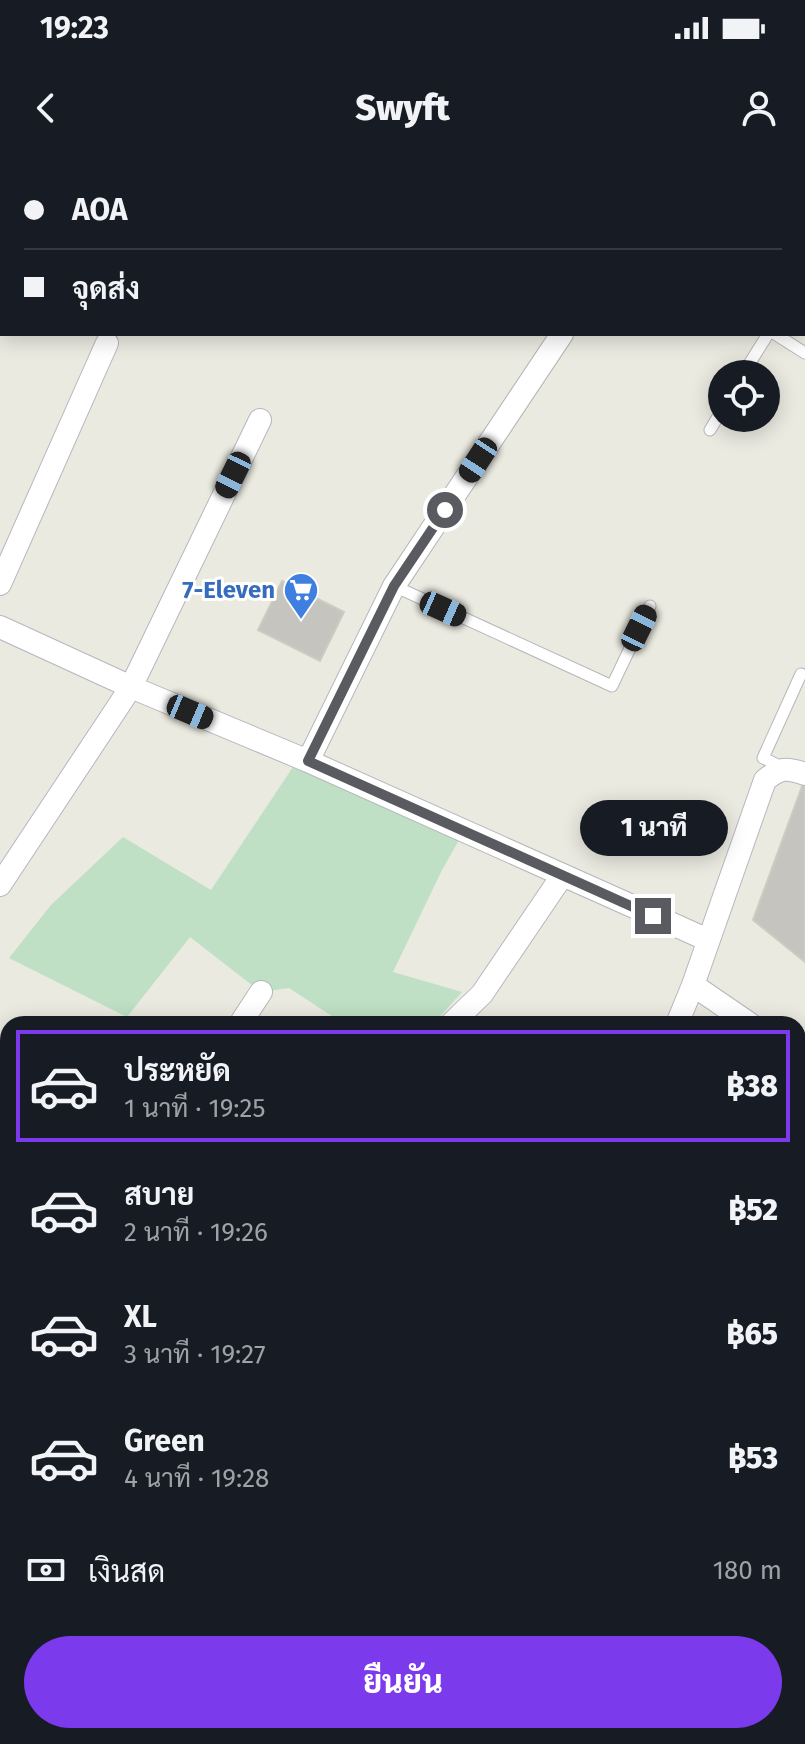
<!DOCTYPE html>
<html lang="th">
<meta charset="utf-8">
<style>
body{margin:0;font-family:"Fira Sans",Sarabun,sans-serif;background:#20242c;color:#f1f3f6;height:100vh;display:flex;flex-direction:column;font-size:30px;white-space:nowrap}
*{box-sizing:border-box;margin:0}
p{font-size:26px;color:#9ea1a6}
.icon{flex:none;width:44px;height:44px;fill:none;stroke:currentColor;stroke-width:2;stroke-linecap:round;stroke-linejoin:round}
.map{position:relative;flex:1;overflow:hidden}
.side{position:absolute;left:0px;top:856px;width:806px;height:728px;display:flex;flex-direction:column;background:#171b24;border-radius:24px 24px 0 0;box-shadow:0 4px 20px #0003}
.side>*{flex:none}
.hud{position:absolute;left:0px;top:0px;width:806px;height:176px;box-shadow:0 4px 20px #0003;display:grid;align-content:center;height:176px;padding:0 24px;background:#171b24}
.controls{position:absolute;left:708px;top:200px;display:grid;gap:16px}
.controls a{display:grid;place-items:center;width:72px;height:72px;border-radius:50%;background:#171b24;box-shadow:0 4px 20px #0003;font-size:40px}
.end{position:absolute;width:36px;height:36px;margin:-18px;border:10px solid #595b60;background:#fff;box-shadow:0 0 0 4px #fff}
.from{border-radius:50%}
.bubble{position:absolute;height:56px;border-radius:28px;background:#171b24;box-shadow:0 4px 20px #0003;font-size:26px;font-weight:800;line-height:56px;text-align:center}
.car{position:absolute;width:24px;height:48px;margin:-24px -12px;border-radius:10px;box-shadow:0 0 6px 2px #0007;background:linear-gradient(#222 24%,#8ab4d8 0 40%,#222 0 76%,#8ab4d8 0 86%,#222 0)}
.hud b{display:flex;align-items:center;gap:28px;height:76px;font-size:30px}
.hud b+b{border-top:2px solid #363941}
.hud i{width:20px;height:20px;background:#f1f3f6}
ul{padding:14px 0 0;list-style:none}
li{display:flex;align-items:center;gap:24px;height:112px;margin:0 16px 12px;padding:0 8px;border:4px solid transparent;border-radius:0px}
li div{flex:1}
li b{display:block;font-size:30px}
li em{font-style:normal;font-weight:800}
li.selected{border-color:#7c3aed}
li>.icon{width:72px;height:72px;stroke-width:1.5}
.pay{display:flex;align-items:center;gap:20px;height:88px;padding:0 24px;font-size:30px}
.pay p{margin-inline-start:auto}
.cta{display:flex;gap:16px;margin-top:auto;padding:16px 24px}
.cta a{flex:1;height:92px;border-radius:48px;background:#7c3aed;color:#fff;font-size:32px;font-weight:800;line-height:92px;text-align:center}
.status{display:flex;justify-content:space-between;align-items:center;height:56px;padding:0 40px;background:#171b24;direction:ltr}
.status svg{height:22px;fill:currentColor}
header{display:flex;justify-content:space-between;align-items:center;height:104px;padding:0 24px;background:#171b24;font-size:36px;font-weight:800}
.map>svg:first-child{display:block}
.industrial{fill:#dcdbd5}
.green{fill:#bfe0c4}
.building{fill:#c6c4be;stroke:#ceccc0;stroke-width:2}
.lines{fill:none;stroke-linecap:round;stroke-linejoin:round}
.service-casing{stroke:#b6b7bc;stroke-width:13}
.minor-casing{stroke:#b6b7bc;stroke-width:24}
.tertiary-casing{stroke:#b6b7bc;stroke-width:28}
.path{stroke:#9ac0aa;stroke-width:4;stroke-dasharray:8 4;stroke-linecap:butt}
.service{stroke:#fff;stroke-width:11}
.minor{stroke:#fff;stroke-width:22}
.tertiary{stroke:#fff;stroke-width:26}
.route{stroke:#595b60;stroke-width:10}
.labels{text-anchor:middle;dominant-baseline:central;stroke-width:6;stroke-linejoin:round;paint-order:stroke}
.shop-label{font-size:24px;font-weight:bold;fill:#366cbe;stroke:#fff;text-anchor:end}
</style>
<div class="status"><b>19:23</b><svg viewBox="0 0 49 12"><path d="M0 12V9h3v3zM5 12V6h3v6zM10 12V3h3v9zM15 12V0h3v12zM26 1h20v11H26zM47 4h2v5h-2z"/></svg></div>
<header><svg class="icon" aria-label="back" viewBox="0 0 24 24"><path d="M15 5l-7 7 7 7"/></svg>Swyft<svg class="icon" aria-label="person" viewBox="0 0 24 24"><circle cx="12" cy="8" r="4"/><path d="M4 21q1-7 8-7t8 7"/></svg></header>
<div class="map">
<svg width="805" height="1584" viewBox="0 0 805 1584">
<rect width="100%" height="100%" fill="#eaeae1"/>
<!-- industrial -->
<path class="industrial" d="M798 1423 805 1426V1560L798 1557Z"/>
<!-- green -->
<path class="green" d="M295 604 459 680 442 710 393 812 462 832 433 864H344L289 828 261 832 190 777 127 857 9 798 51 745 123 677 211 730Z
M805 1149V1369L798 1375V1153Z
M798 1557 805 1560V1584H466L443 1576H798Z"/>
<!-- building -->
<path class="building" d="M282 421 344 452 320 501 258 470Z
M804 621H805V802L753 760Z
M798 991 805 995V1047L798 1053Z"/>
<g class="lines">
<!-- service casing -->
<g class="service-casing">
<path id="service" d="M69 2 70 0
M0 81 2 79
M804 113 805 112
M775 174 805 193
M743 214 768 174
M710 270 722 250
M394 426 612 526 650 446
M784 608 763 598 801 514"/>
</g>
<!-- minor casing -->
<g class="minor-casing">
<path id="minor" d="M386 2 387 0
M677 2 678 0
M0 424 107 183
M0 467 131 527 308 601 708 780
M308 601 394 426 562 174
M0 725 131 527 260 260
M693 825 750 864
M240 864 261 832
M451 864 482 834 562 716
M677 864 693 825 765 620C780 608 786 607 805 614
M798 898 805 902
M798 981 805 986
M798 1071 805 1064
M0 1214 8 1192
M0 1518 8 1521"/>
</g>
<!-- tertiary casing -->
<g class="tertiary-casing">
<path id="tertiary" d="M798 0 804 2"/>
</g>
<!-- path -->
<path class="path" d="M798 1154 805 1150
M11 1584 19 1576"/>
<!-- service -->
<use href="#service" class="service"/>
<!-- minor -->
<use href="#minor" class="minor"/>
<!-- tertiary -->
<use href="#tertiary" class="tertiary"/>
</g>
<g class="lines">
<!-- route -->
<path class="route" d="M445 350 394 426 308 601 653 756"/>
</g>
<!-- icons -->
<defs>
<g id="supermarket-pin" transform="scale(1.8)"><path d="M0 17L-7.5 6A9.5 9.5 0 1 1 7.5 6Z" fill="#3f7fe0" stroke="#fff"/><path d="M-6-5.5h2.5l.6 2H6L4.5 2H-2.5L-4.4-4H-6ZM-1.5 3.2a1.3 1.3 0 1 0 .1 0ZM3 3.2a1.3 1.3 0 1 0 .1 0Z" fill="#fff"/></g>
</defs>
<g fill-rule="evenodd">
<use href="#supermarket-pin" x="301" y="430"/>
</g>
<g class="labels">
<!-- shop labels -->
<g class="shop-label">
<text x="275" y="430">7-Eleven</text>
</g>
</g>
</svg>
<div class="controls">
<a><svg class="icon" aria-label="locate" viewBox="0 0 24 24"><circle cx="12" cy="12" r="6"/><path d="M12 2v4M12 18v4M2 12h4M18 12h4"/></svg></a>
</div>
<i class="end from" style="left:445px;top:350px"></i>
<i class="end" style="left:653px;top:756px"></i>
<div class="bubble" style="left:580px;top:640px;width:148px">1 นาที</div>
<i class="car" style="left:478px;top:300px;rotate:213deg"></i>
<i class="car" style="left:233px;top:315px;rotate:206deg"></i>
<i class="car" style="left:443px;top:449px;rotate:114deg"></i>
<i class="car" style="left:639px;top:468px;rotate:26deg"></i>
<i class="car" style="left:190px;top:552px;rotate:113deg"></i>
<div class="hud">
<b><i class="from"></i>AOA</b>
<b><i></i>จุดส่ง</b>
</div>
<section class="side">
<ul>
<li class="selected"><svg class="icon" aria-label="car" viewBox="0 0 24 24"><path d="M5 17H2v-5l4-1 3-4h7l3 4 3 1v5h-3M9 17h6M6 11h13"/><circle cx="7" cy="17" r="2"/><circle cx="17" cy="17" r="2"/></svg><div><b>ประหยัด</b><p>1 นาที · 19:25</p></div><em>฿38</em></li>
<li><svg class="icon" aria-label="car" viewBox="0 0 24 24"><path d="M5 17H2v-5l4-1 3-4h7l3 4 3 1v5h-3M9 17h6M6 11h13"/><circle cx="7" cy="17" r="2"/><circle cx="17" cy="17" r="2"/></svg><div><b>สบาย</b><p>2 นาที · 19:26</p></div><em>฿52</em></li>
<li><svg class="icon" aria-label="car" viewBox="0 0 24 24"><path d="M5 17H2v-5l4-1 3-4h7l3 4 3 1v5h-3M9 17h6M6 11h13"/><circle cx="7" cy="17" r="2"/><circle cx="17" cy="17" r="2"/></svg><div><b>XL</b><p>3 นาที · 19:27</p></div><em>฿65</em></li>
<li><svg class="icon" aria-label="car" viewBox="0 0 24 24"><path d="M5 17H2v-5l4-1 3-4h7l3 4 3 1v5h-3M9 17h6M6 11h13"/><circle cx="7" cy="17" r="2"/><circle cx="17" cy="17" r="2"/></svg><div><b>Green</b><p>4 นาที · 19:28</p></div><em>฿53</em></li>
</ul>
<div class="pay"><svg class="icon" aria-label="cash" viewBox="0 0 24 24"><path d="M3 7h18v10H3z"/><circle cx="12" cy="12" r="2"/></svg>เงินสด<p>180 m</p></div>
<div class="cta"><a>ยืนยัน</a></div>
</section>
</div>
